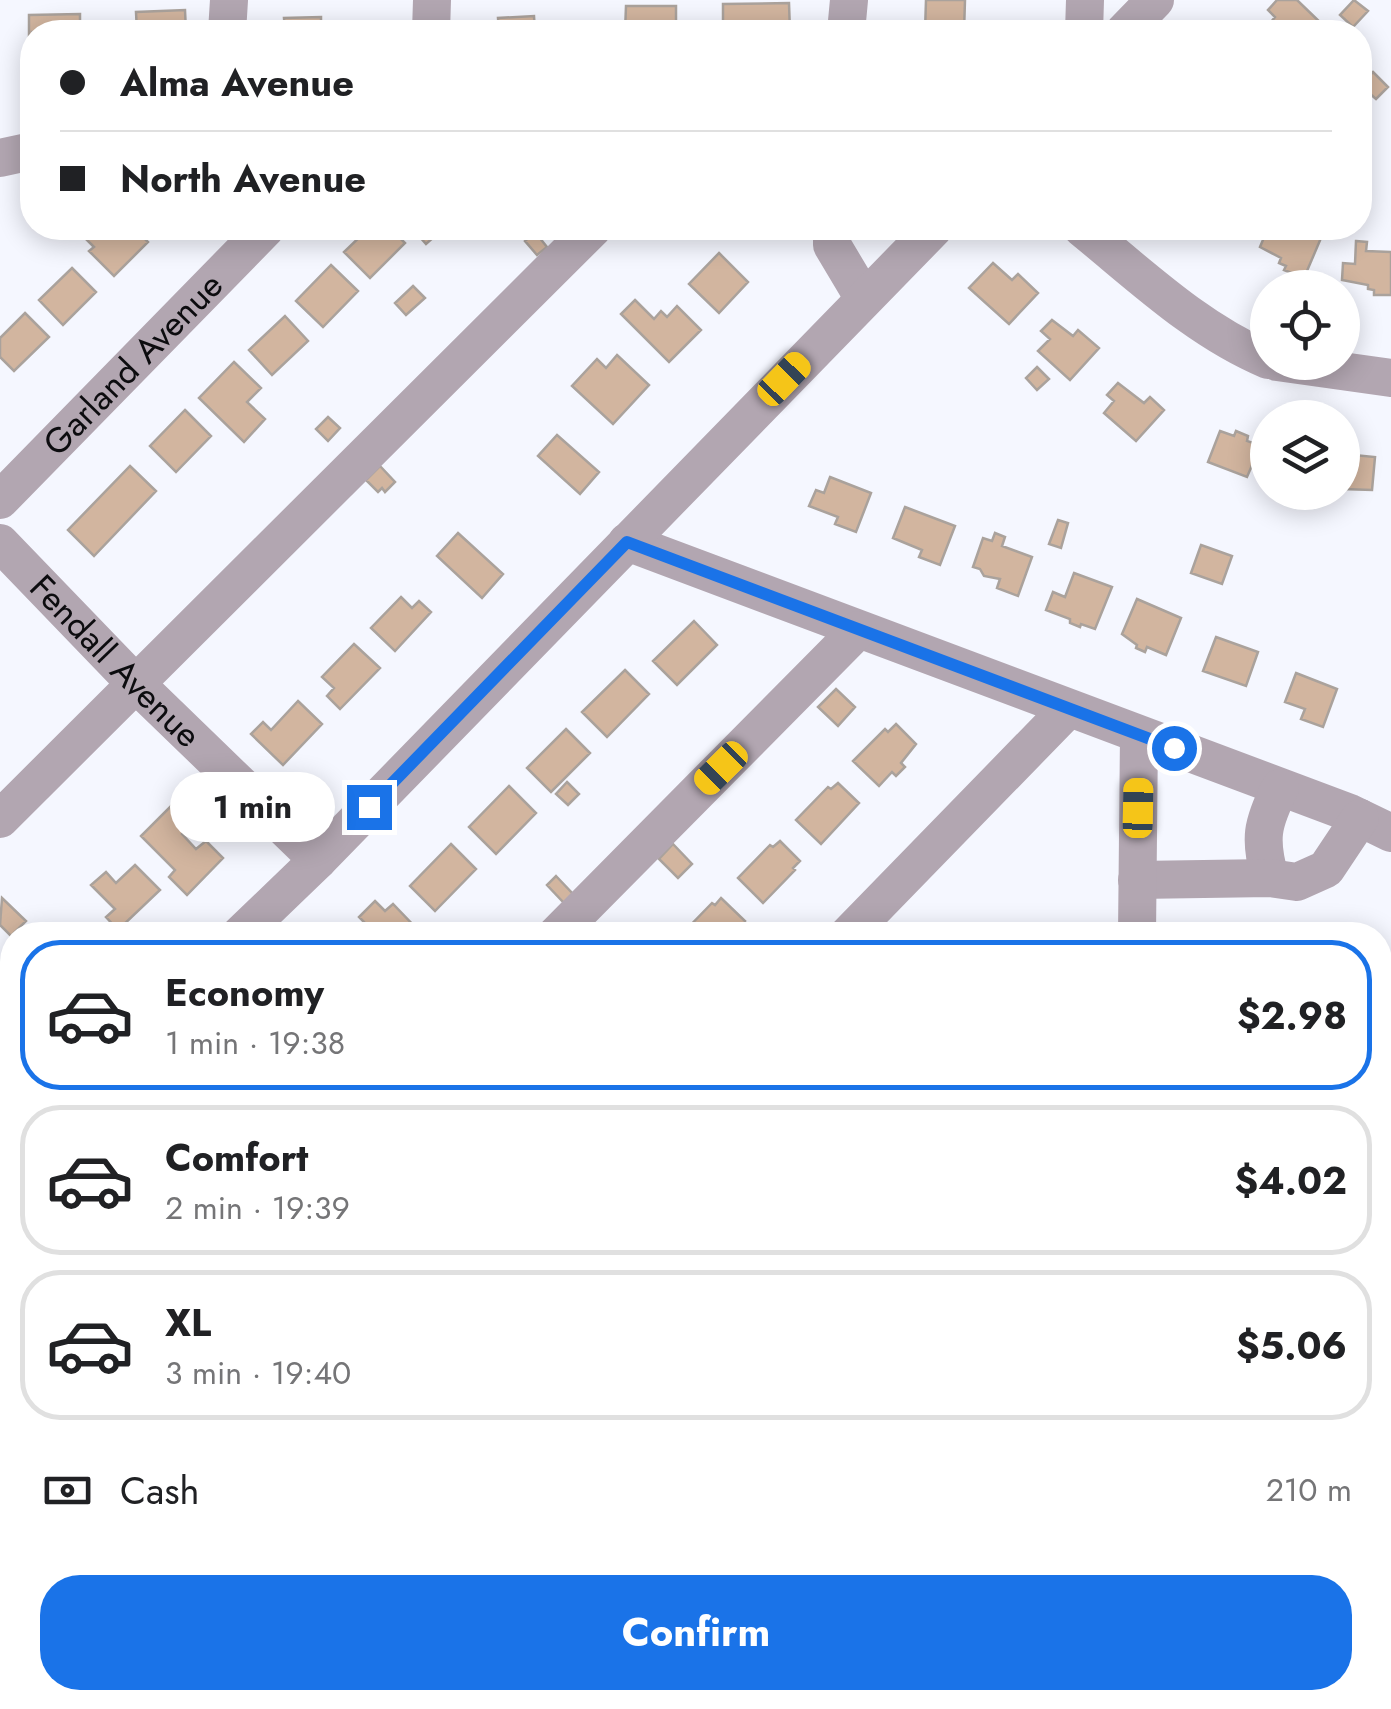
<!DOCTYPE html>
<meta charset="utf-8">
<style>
body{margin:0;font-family:Jost,sans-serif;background:#f2f2f2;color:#202124;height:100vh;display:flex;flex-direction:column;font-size:38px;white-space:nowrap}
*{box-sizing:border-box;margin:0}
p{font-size:32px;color:#757577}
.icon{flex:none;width:55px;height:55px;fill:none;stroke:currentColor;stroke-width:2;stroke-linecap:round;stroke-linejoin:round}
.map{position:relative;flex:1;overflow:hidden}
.sheet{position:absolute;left:0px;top:922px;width:1392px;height:788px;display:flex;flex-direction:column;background:#fff;border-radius:40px 40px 0 0;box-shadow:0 5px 25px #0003}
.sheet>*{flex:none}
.guide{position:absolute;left:20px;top:20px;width:1352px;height:220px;border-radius:40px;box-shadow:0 5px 25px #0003;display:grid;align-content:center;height:220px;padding:0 40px;background:#fff}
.tools{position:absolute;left:1250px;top:270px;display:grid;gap:20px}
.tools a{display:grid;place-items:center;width:110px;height:110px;border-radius:50%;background:#fff;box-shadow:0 5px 25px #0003;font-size:50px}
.end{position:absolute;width:45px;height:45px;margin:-22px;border:12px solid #1a73e8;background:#fff;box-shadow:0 0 0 5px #fff}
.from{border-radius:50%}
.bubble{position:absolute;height:70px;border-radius:35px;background:#fff;box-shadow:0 5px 25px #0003;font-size:32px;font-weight:700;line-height:70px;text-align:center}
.car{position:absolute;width:30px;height:60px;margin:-30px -15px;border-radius:12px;box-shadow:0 0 8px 2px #0007;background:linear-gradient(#f5c518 24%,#345 0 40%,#f5c518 0 76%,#345 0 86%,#f5c518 0)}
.guide b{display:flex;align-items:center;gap:35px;height:95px;font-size:38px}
.guide b+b{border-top:2px solid #e0e0e0}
.guide i{width:25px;height:25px;background:#202124}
ul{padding:18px 0 0;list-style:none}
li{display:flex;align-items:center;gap:30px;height:150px;margin:0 20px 15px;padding:0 20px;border:5px solid #e0e0e0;border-radius:40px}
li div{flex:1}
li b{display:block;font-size:38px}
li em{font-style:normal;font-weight:700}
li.active{border-color:#1a73e8}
li>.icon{width:90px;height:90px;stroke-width:1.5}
.pay{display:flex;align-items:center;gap:25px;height:110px;padding:0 40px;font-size:38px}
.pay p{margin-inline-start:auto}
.button{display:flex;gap:20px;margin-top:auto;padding:20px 40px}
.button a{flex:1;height:115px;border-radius:40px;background:#1a73e8;color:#fff;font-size:40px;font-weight:700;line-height:115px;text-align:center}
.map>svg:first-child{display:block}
.building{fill:#d2b59f;stroke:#aaa29c;stroke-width:2.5}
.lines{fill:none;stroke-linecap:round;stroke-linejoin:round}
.minor{stroke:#b2a6b1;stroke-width:38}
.route{stroke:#1a73e8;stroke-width:12}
.labels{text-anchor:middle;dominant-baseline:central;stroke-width:8;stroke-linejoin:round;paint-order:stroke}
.street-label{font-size:35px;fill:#0c0c0f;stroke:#fff}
</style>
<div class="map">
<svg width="1391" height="1709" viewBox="0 0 1391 1709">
<rect width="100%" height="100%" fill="#f5f7ff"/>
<!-- building -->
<path class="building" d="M926 0H965L964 32H925Z
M1277 0H1297L1327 29 1325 32H1263L1275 17 1268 10Z
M1354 0 1368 11 1353 27 1340 15Z
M789 3 790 32H723V4Z
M626 6H676V32H625Z
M185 10 186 32H137L136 12Z
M80 14V32H32V67H29V15Z
M534 16 535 32H499L498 18Z
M321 17V32H285L284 18Z
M1373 72 1388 87 1376 99 1360 85Z
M83 228H134L148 242 114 276 89 251 94 247 79 232Z
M369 228H390L405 243 370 278 344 252Z
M412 228H444L426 244Z
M1268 228 1278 232 1280 228H1296L1321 238 1304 278 1284 270 1286 266 1279 263 1281 258 1260 247Z
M535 232 547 247 537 255 525 241Z
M1356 241 1367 242 1366 251 1391 252V295H1374V290L1368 289V285L1342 280 1343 263 1355 264Z
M719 253 748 282 719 313 689 284Z
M993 263 1012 280 1018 274 1038 293 1009 324 969 288Z
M331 265 358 291 323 327 296 301Z
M72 268 96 292 63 325 39 300Z
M413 286 425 298 406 315 395 303Z
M635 300 654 319 661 311 667 317 677 306 701 330 669 362 621 314Z
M25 313 49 337 14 371 0 357V338Z
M285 316 308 341 272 375 249 350Z
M1052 320 1073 336 1078 330 1099 348 1070 380 1038 351 1050 339 1041 331Z
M617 355 649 385 613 424 572 386 597 359 606 368Z
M234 362 261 388 247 402 265 419 244 442 199 398Z
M1037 367 1049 379 1037 390 1026 378Z
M1118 383 1144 403 1150 397 1164 410 1136 441 1104 413 1114 401 1107 395Z
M185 410 211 436 176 472 150 446Z
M328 417 340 428 328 441 316 429Z
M1220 431 1234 436 1236 431 1248 436 1247 441 1268 448 1262 467 1253 463 1247 477 1208 462Z
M557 435 599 472 580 494 538 456Z
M1342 448 1344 454 1375 457 1372 490 1342 489Z
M130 466 156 491 94 556 68 530Z
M380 466 395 482 385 492 382 488 378 492 366 480Z
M830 477 871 493 856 532 835 524 838 517 809 506 816 490 824 493Z
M905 507 955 526 940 565 919 557 922 550 893 538Z
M1058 520 1068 523 1061 548 1049 544Z
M458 533 503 574 482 598 437 556Z
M995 533 1005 537 1002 546 1032 557 1018 596 997 588 1000 579 984 576 980 569 973 567 983 538 992 541Z
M1201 545 1232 556 1222 584 1191 573Z
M1074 573 1112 587 1095 629 1081 624 1080 627 1070 623V619L1046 610 1053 592 1065 597Z
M401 597 412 608 419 601 431 612 395 651 371 628Z
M1137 599 1181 618 1166 655 1147 647 1145 652 1136 648 1137 645 1122 634Z
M694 621 717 645 677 685 653 661Z
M1216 637 1258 652 1246 686 1203 671Z
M354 644 380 668 340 709 327 696 334 688 322 677Z
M625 670 649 694 607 737 582 712Z
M1296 673 1337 689 1323 727 1301 719 1305 709 1285 702Z
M836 689 855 707 838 726 818 707Z
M298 701 322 724 283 765 251 734 263 722 271 730Z
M896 724 916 744 901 763 905 767 896 776 892 772 879 786 853 761 885 729 888 732Z
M566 729 590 753 551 792 527 768Z
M567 782 579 794 568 805 556 794Z
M838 783 859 803 821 844 796 820 828 787 831 789Z
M509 786 536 813 496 854 469 827Z
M179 798 198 817 182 834 196 849 206 841 223 858 187 895 169 877 175 870 141 836Z
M780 841 800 861 793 868 795 870 763 903 738 878 770 845 773 847Z
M451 844 476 869 435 911 410 886Z
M673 844 692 864 678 878 659 859Z
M135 865 160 890 118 930 106 917 115 909 91 885 106 872 116 883Z
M556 876 573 894 564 903 547 885Z
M2 898 26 921 11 936 0 925Z
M721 898 745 921 731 935H681L712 903 715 905Z
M375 901 385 911 393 904 417 929 411 935H366L364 933 369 927 359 917Z
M1380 975H1387V996L1391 1000V1062L1387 1066V1084L1380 1085Z
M12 991V1037L0 1025 7 1016 0 1010V1004Z
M213 1698H244L253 1704 250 1709H205Z
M662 1698H708L713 1701 707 1709H656L654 1707Z
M1206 1698H1247V1709H1206Z"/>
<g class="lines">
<!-- minor -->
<g class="minor">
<path d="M227 32 229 0"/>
<path d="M431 32 432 0"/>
<path d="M846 32 849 0"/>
<path d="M1084 32 1085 0"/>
<path d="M1124 32 1155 0"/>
<path d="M0 158 32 151"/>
<path d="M832 228V245L863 297"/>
<path d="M1082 228C1141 276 1197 330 1268 360"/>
<path d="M1277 362 1391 378"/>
<path id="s1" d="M0 500 266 228"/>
<path d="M627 542 1350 813 1391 833"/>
<path id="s2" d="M0 543 135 683 318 860"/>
<path d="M0 819 593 228"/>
<path d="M1270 878C1259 839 1262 824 1280 788"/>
<path d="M1137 880 1270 878 1297 882 1326 869 1360 818"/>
<path d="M240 935 318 860 934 228"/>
<path d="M556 935 858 630"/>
<path d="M848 935 1068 709"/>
<path d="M1137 935 1139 735"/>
<path d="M0 1167 12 1155"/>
<path d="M0 1355 12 1362"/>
<path d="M0 1540 12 1527"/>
<path d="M505 1698 521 1709"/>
<path d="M113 1709 121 1698"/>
<path d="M1136 1709V1698"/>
</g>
</g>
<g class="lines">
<!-- route -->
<path class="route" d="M369 807 627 542 1174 748"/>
</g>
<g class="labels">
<!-- street labels -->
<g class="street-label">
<text stroke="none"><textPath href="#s1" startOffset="190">Garland Avenue</textPath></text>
<text stroke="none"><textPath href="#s2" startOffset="165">Fendall Avenue</textPath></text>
</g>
</g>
</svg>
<div class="tools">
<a><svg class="icon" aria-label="locate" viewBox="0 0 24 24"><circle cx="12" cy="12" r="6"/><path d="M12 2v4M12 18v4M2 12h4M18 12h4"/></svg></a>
<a><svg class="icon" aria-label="layers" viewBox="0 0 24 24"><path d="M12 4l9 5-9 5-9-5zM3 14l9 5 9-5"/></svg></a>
</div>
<i class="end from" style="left:1174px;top:748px"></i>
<i class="end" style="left:369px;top:807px"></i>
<div class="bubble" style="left:170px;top:772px;width:165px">1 min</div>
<i class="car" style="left:784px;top:379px;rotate:44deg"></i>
<i class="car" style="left:721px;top:768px;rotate:225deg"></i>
<i class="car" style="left:1138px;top:808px;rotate:1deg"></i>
<div class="guide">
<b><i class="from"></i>Alma Avenue</b>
<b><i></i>North Avenue</b>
</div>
<section class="sheet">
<ul>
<li class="active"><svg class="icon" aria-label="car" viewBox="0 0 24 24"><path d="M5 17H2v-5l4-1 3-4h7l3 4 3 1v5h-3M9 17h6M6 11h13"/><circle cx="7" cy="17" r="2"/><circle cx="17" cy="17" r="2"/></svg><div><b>Economy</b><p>1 min · 19:38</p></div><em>$2.98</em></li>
<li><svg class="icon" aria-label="car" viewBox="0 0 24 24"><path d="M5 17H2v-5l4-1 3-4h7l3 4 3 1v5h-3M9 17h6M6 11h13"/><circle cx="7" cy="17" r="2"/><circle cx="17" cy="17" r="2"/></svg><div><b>Comfort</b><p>2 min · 19:39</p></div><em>$4.02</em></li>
<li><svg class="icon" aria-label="car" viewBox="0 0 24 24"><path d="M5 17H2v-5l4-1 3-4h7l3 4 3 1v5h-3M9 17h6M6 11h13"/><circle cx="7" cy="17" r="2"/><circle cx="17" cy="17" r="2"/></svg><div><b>XL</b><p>3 min · 19:40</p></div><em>$5.06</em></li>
</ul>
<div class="pay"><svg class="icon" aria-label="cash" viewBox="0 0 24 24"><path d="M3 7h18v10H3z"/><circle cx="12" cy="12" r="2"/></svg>Cash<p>210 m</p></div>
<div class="button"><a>Confirm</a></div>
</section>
</div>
